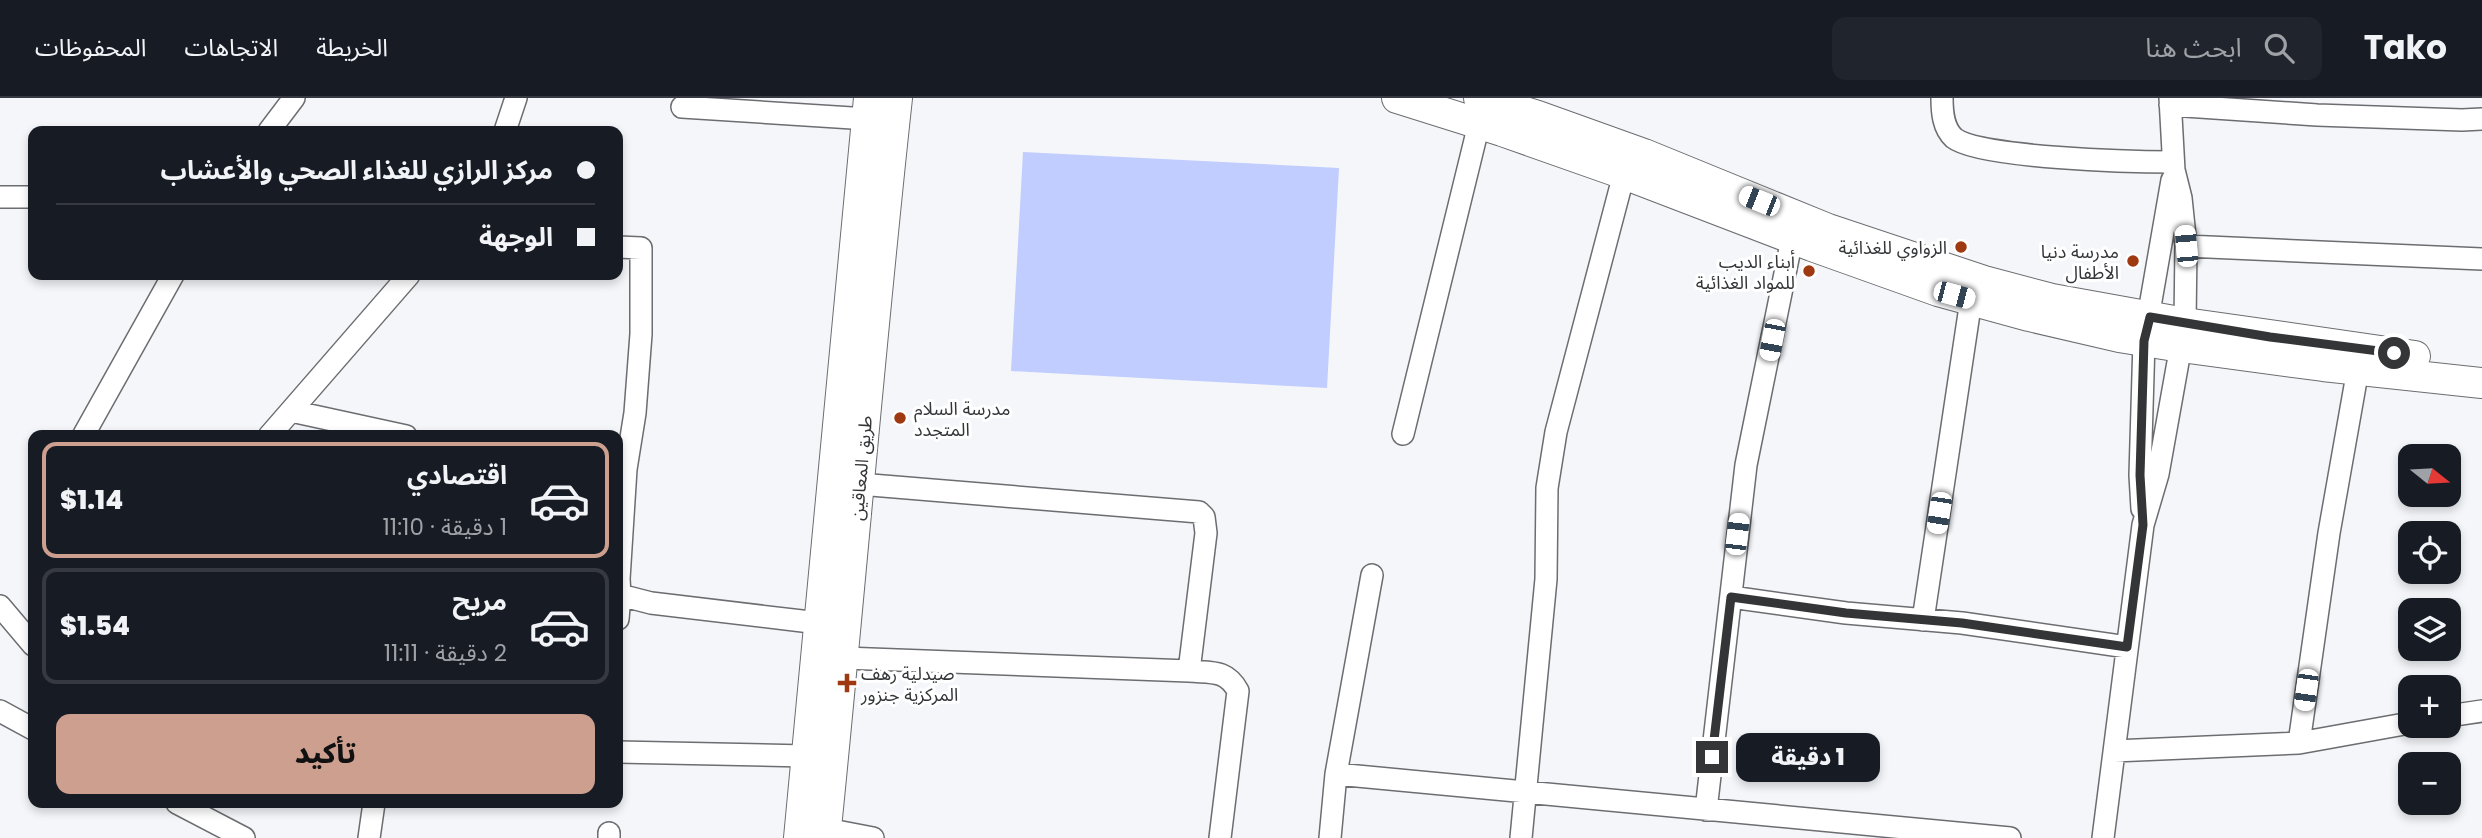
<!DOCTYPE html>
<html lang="ar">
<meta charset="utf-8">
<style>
body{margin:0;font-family:Poppins,"Noto Sans Arabic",sans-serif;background:#20242c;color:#f1f3f6;direction:rtl;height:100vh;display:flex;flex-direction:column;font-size:26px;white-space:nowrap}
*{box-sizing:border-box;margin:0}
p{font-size:23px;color:#9ea1a6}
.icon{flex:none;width:38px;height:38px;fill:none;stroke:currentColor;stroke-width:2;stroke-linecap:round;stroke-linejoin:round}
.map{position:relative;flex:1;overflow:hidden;direction:ltr}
.side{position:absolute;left:28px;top:332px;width:595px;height:378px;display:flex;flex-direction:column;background:#171b24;border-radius:14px;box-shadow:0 4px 10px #0003;direction:rtl}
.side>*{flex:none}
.hud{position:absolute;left:28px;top:28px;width:595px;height:154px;border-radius:14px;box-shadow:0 4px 10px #0003;direction:rtl;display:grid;align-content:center;height:154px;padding:0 28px;background:#171b24}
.needle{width:46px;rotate:108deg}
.tools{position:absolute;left:2398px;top:346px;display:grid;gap:14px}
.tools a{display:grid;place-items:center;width:63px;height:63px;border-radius:14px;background:#171b24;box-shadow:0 4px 10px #0003;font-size:35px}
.end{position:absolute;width:32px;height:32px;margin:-16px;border:9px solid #343537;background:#fff;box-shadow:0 0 0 4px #fff}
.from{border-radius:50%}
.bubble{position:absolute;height:49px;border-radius:14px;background:#171b24;box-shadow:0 4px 10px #0003;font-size:23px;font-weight:800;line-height:49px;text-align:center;direction:rtl}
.car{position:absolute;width:21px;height:42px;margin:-21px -10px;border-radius:9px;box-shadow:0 0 5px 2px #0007;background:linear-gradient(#fff 24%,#345 0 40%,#fff 0 76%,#345 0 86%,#fff 0)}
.hud b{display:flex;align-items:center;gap:24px;height:66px;font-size:26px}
.hud b+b{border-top:2px solid #363941}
.hud i{width:18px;height:18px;background:#f1f3f6}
ul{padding:12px 0 0;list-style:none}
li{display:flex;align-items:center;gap:21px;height:116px;margin:0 14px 10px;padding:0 14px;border:4px solid #363941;border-radius:14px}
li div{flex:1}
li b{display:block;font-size:26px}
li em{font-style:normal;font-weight:800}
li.on{border-color:#cc9f8f}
li>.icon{width:63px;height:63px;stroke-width:1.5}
.action{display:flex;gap:14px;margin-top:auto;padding:14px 28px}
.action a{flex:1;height:80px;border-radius:14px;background:#cc9f8f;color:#111;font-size:28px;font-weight:800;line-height:80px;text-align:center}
header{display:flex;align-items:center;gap:42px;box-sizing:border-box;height:98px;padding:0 35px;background:#171b24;border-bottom:2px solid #363941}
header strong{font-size:33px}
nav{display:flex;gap:38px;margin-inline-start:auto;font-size:24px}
.search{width:490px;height:63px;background:#20242c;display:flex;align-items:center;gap:18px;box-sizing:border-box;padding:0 24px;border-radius:14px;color:#9ea1a6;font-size:26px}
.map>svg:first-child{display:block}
.park{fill:#c0cdfe}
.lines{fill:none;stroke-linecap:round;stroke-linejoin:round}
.street-casing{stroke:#6c6d70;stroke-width:24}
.secondary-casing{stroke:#6c6d70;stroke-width:32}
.street{stroke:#fff;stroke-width:21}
.secondary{stroke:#fff;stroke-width:30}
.route{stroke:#343537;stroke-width:9}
.poi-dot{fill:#9f3911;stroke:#fff;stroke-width:2.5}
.labels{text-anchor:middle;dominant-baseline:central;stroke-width:6;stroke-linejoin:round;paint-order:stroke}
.poi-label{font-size:18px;fill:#343537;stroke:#fff;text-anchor:end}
.street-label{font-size:18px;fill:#343537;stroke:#fff}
</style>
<header>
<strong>Tako</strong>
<div class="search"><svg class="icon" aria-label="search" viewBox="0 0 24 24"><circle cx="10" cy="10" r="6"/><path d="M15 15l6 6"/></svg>ابحث هنا</div>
<nav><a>الخريطة</a><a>الاتجاهات</a><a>المحفوظات</a></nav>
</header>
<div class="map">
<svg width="2482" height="740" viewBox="0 0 2482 740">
<rect width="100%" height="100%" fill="#f4f6fa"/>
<!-- park -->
<path class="park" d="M1023 54 1339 70 1327 290 1011 273Z"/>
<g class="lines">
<!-- street casing -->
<g class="street-casing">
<path id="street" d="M1942 0C1942 14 1943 30 1954 40 1979 60 2135 64 2173 64
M2170 7 2317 17 2462 22 2482 21
M682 9 868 21
M269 33 294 0
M505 33 516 0
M0 99H33
M2186 148 2482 161
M618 149 641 150V236L635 315 626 371 619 481 620 497 651 505 819 525
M291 313 406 338
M1403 336 1479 26
M83 338 173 177
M269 338 409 177
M859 386 1199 414 1204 419 1206 435 1189 573
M2142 411 2140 377 2144 243 2172 82
M1731 499 1846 515 1962 525 2127 549
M0 508 33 547
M618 521 620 497
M1923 522 1971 202
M844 560 1189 573C1211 575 1226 571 1238 593L1220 740
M0 613 33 631
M2448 618 2482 613
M2299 645 2329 435 2358 271
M2114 653 2299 645 2410 625
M618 654 806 658
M1336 676 1372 477
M177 705 244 740
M1706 712 1746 367 1792 141
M826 731 873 740
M369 740 374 705
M609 740V735
M1330 740 1336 676 2010 740
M1521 740 1546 481 1547 390 1556 334 1624 76
M2103 740 2143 427 2158 376 2185 225 2186 148 2181 100 2174 72 2170 0"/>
</g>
<!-- secondary casing -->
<g class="secondary-casing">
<path id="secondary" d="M1397 0 1502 33 1624 76 1812 148 1938 193 2029 218 2119 239 2181 249 2323 268 2482 285
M1479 0 1538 18 1644 56 1828 131 1984 183 2052 201 2185 225 2415 258
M799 740 869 0
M825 740C850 493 870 246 897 0"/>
</g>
<!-- street -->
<use href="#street" class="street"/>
<!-- secondary -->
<use href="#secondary" class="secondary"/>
</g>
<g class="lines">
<!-- route -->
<path class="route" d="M1712 659 1731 499 1846 515 1962 525 2127 549 2143 427 2140 377 2144 243 2150 219 2270 239 2394 255"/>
</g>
<!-- markers -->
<g class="poi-dot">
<circle cx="1961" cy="149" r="7"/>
<circle cx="2133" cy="163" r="7"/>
<circle cx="1809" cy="173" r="7"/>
<circle cx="900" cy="320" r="7"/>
<path d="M843.5 574.5h7v7h7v7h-7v7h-7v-7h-7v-7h7z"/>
</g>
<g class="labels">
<!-- poi labels -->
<g class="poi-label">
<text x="1947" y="149">الزواوي للغذائية</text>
<text x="2119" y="153">مدرسة دنيا<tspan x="2119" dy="21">الأطفال</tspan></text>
<text x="1795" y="163">أبناء الديب<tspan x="1795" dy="21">للمواد الغذائية</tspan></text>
<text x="914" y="310" text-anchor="start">مدرسة السلام<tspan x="914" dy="21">المتجدد</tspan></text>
<text x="861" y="575" text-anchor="start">صيدلية رهف<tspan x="861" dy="21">المركزية جنزور</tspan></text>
</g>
<!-- street labels -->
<g class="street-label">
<text transform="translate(861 370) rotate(-85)">طريق المعاقين</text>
</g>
</g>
</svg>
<div class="tools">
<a><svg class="needle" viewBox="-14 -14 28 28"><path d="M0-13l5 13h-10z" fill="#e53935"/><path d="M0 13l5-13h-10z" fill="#9ea1a6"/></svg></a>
<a><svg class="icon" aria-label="locate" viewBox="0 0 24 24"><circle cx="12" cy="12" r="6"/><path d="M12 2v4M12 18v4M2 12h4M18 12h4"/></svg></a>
<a><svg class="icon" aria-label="layers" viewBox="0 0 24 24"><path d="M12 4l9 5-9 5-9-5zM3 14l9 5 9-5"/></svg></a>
<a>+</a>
<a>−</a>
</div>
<i class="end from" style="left:2394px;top:255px"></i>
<i class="end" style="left:1712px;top:659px"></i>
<div class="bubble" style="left:1736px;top:635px;width:144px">1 دقيقة</div>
<i class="car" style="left:1759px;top:103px;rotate:292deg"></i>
<i class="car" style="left:2186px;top:148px;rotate:355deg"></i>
<i class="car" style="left:1954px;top:197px;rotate:105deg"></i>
<i class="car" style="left:1772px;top:242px;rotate:191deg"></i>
<i class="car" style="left:1939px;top:415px;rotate:189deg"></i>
<i class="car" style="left:1737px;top:436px;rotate:7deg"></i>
<i class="car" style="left:2306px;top:592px;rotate:188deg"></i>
<div class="hud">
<b><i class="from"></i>مركز الرازي للغذاء الصحي والأعشاب</b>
<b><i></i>الوجهة</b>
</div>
<section class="side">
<ul>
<li class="on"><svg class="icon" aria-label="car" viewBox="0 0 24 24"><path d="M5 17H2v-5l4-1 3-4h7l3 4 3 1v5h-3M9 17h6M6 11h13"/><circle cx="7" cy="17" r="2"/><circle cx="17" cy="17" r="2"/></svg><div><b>اقتصادي</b><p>1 دقيقة · 11:10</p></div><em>$1.14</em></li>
<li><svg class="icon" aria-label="car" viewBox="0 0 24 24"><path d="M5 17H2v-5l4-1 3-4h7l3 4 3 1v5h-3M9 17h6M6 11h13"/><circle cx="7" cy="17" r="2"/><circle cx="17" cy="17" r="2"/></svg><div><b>مريح</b><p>2 دقيقة · 11:11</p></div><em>$1.54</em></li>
</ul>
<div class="action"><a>تأكيد</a></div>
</section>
</div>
